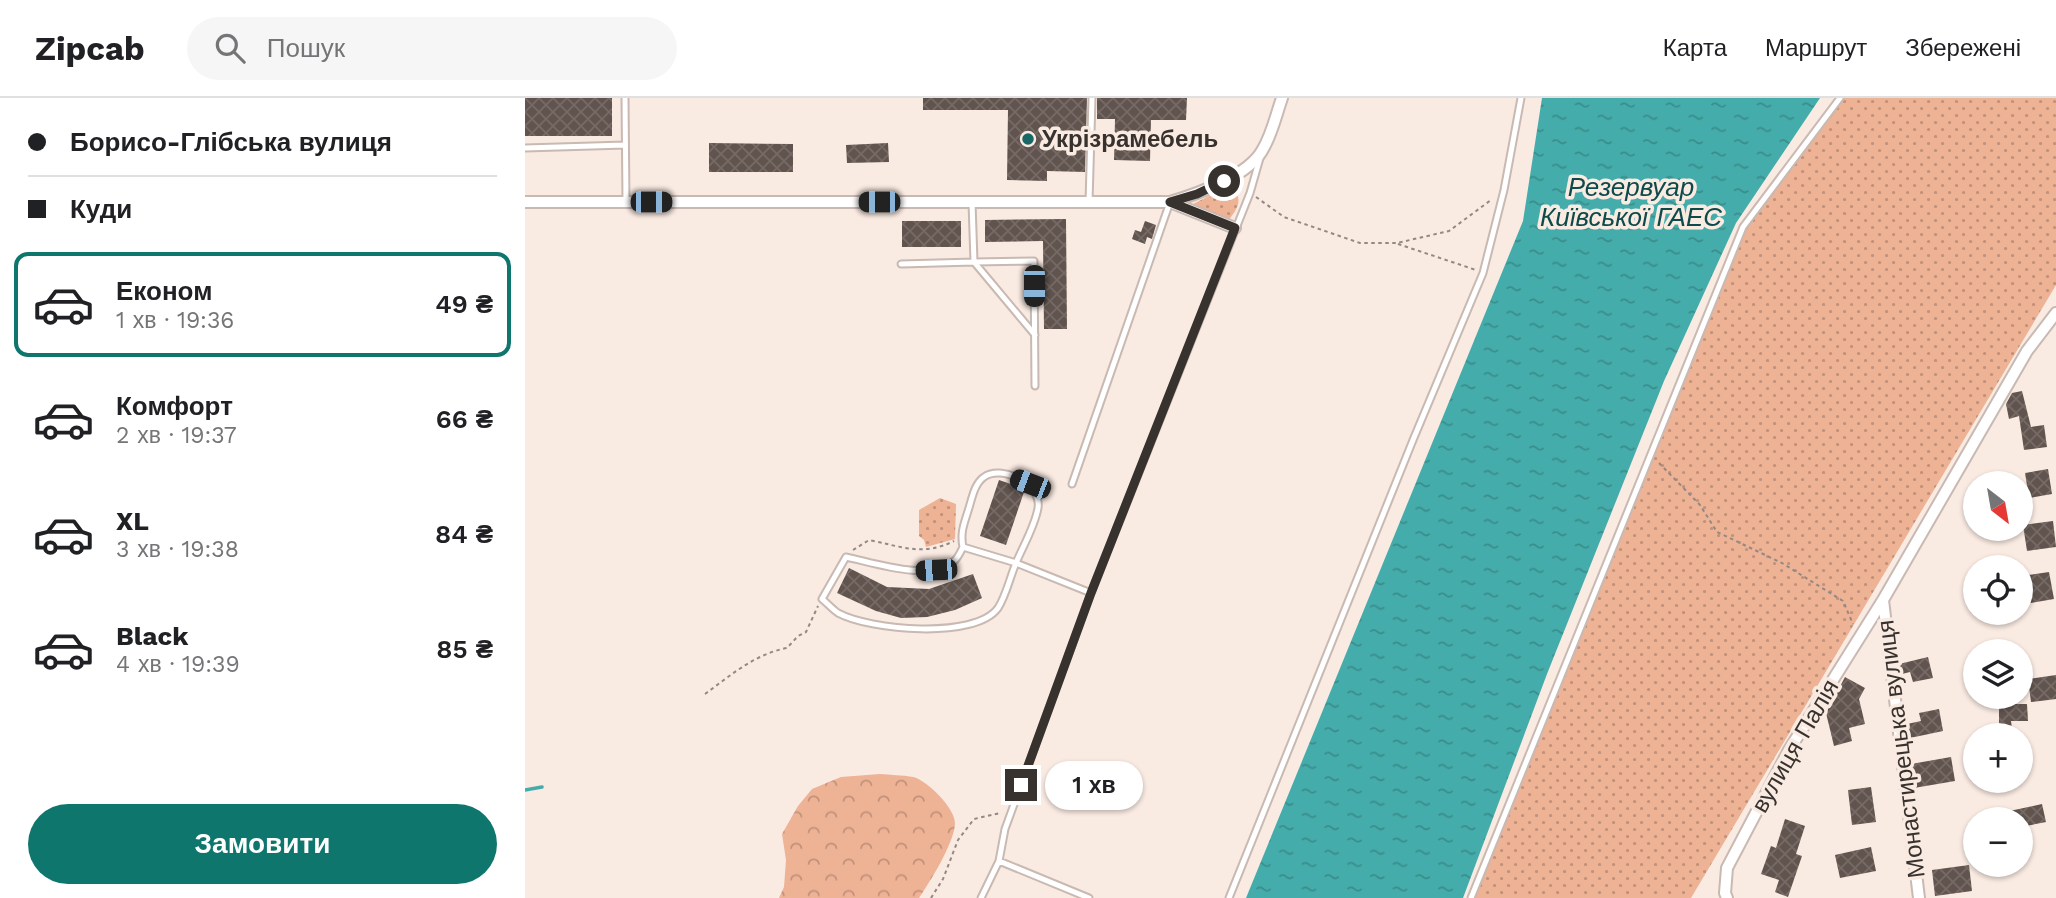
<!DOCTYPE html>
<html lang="uk">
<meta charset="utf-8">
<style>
body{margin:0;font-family:"Work Sans",sans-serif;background:#f6f6f6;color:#202124;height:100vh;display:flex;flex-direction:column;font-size:26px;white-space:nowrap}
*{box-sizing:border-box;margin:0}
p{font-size:23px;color:#757577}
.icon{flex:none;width:38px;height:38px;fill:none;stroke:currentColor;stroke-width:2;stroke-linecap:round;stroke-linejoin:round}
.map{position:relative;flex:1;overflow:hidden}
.side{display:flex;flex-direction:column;background:#fff;width:525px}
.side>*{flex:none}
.top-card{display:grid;align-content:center;height:154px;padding:0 28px;background:#fff}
.needle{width:46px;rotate:149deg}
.tools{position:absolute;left:1438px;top:373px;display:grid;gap:14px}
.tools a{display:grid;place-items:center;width:70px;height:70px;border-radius:50%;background:#fff;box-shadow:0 2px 5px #0004;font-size:35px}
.end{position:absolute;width:32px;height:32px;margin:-16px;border:9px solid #38322f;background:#fff;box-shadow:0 0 0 4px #fff}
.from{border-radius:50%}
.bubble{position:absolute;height:49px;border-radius:24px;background:#fff;box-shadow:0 2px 5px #0004;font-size:23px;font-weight:600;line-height:49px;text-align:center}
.car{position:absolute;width:21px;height:42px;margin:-21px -10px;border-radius:9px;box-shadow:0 0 5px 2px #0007;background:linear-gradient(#222 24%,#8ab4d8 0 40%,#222 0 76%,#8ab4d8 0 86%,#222 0)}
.top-card b{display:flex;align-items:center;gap:24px;height:66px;font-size:26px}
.top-card b+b{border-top:2px solid #e0e0e0}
.top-card i{width:18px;height:18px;background:#202124}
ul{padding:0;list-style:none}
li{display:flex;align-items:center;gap:21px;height:105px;margin:0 14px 10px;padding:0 14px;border:4px solid transparent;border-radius:14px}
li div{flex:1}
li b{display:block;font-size:26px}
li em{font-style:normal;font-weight:600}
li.selected{border-color:#0f766e}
li>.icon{width:63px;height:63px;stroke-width:1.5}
.action{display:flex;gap:14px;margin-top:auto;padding:14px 28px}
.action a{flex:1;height:80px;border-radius:42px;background:#0f766e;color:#fff;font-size:28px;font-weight:600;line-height:80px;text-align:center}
header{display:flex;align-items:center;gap:42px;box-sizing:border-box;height:98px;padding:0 35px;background:#fff;border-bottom:2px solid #e0e0e0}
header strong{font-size:33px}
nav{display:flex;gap:38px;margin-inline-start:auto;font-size:24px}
.search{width:490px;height:63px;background:#f6f6f6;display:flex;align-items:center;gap:18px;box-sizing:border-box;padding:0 24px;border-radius:38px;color:#757577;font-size:26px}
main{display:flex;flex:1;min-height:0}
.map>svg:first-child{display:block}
.green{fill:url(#green-dots)}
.forest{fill:url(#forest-crowns)}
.water{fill:url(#water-ripples)}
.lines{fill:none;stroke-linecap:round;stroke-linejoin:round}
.stream{stroke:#44acaa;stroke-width:3.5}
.building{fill:url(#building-cross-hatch)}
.service-casing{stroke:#c8b9b2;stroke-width:9}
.minor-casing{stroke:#c8b9b2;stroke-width:14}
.path{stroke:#938983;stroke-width:2;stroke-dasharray:3.5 3.5;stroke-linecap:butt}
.service{stroke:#fff;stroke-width:5}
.minor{stroke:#fff;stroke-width:10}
.route{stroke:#38322f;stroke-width:9}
.poi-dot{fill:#196766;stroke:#f9eae2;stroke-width:2.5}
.labels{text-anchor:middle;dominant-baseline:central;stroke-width:7;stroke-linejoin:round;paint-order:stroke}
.poi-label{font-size:24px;font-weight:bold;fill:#38322f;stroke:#f9eae2;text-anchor:start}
.street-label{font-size:24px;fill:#38322f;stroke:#f9eae2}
.water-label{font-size:26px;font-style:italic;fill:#0d4b4b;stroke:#f9eae2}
</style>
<header>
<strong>Zipcab</strong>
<div class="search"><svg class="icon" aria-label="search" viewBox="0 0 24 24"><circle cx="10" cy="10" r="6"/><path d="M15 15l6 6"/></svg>Пошук</div>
<nav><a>Карта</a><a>Маршрут</a><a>Збережені</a></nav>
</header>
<main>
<section class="side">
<div class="top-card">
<b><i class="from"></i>Борисо-Глібська вулиця</b>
<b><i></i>Куди</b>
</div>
<ul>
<li class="selected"><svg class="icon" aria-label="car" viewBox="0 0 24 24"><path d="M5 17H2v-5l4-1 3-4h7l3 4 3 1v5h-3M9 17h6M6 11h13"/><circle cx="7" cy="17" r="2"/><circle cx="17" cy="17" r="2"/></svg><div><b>Економ</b><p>1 хв · 19:36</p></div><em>49 ₴</em></li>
<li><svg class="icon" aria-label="car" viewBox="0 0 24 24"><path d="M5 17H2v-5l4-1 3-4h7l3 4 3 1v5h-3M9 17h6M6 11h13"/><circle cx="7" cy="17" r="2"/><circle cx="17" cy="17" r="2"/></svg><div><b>Комфорт</b><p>2 хв · 19:37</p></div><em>66 ₴</em></li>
<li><svg class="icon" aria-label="car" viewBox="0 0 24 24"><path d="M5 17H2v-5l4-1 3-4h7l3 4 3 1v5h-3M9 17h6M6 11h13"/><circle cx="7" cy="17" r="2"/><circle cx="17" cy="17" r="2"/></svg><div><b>XL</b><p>3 хв · 19:38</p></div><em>84 ₴</em></li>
<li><svg class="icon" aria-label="car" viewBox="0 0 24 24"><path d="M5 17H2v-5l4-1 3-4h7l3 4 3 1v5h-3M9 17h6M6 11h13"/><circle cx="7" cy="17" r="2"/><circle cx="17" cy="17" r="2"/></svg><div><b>Black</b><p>4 хв · 19:39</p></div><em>85 ₴</em></li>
</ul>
<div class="action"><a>Замовити</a></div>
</section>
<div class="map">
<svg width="1531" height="800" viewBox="0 0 1531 800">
<defs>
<pattern id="green-dots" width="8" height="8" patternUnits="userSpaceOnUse" patternTransform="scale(1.75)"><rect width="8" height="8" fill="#eeb295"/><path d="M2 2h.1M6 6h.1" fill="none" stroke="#c2917a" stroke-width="1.8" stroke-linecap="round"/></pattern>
<pattern id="forest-crowns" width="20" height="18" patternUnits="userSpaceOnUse" patternTransform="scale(1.75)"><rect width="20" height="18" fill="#eeb295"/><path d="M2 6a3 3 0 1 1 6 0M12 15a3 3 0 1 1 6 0" fill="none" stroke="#c2917a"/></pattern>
<pattern id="water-ripples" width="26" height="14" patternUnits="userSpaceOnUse" patternTransform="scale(1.75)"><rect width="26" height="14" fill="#44acaa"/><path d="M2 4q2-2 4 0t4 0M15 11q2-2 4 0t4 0" fill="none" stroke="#3a8d8b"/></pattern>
<pattern id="building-cross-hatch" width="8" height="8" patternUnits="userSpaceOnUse" patternTransform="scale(1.75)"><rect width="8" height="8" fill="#61544e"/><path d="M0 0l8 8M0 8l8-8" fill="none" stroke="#756a65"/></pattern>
</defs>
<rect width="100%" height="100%" fill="#f9eae2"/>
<!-- green -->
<path class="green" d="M1315 0H1531V187L1166 800H946L1218 129Z
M700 90 711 93C717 105 711 112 704 122L668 106Z
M415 400 431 406 430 441 401 449 399 442 394 438V412Z"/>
<!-- forest -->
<path class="forest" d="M355 676C365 677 377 677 388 679 402 682 431 711 430 726 429 745 405 784 394 800H254L259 789 261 762 257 736 273 708 287 691 316 679Z"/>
<!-- water -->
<path class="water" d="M1017 0H1295L1211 125 1139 283 1022 576 938 800H721L998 123Z"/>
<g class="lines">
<!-- stream -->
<path class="stream" d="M0 692 17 689"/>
</g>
<!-- building -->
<path class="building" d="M0 0H87V38H0Z
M398 0H562L560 74 522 73V83L482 82 483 12H398Z
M572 0H662L661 22H626L625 63 589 62 590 21H572Z
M184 45 268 46V74H184Z
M363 45 364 64 322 65 321 47Z
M541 121 542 231H519L518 143 460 144V122Z
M377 123H436V149H377Z
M620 123 631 127 627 141 622 139 620 146 607 141 610 132 616 134Z
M1497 293 1506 329 1519 327 1522 349 1499 352 1494 318 1484 321 1481 306 1487 295Z
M1523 371 1527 396 1504 400 1500 375Z
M474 382 500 391 481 447 455 438Z
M1528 423 1531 449 1502 453 1498 427Z
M324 470 362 489 404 491 448 476 457 500 430 512 402 519 376 520 351 513 312 495Z
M1524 474 1529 501 1500 506 1496 478Z
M1403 559 1408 580 1388 584 1385 574 1377 576 1374 566Z
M1531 577V601L1506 604 1503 581Z
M1320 579 1340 590 1334 601 1340 626 1324 630 1327 643 1309 648 1301 615Z
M1474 606H1502L1503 623H1486L1488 637H1474Z
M1414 611 1418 633 1385 640 1382 626 1396 623 1394 615Z
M1426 659 1430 683 1389 690 1386 666Z
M1346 689 1351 724 1327 727 1323 692Z
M1517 706 1521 724 1496 729V721H1467L1466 717Z
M1260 721 1280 728 1271 756 1277 758 1263 799 1250 794 1254 782 1236 776 1246 748 1251 750Z
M1346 749 1351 773 1315 780 1310 757Z
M1444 767 1447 793 1410 798 1407 772Z"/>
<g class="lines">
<!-- service casing -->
<g class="service-casing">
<path id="service" d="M100 0 101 104
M0 50 100 47
M447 104 449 164 509 163 510 288
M564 104 567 0
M376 166 449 164 510 237
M547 386 645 104
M438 449C435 435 439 426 443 413 447 401 449 386 459 379 476 366 517 386 513 410 510 428 498 448 491 465L438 449C436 453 433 460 429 463 404 484 350 465 321 459L297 501C302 505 307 511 313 515 344 532 450 542 473 510 481 498 485 479 491 465L566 495
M474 763 564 800
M456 800 474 763 480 731 566 495 725 95 735 60
M704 800 888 342 958 175 979 92 996 0
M946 800 1218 129 1315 0"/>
</g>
<!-- minor casing -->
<g class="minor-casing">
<path id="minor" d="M0 104H645C672 96 724 78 738 51 747 36 751 17 757 0
M645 104 710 130
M1358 502 1394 800
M1202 800 1200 795 1202 770 1264 652 1358 502 1502 253 1531 215"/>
</g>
<!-- path -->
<path class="path" d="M731 99 759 119 835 145H872L924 133 966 102
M873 146 951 172
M1134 365 1175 407 1192 434 1257 465 1318 503 1328 526
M328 452 344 442C375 448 397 459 429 443
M180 596C206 577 230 556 262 550L273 538 281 534 293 508
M406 800 418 781 433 742 449 721 475 715"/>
<!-- service -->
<use href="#service" class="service"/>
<!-- minor -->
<use href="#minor" class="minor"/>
</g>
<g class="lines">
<!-- route -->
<path class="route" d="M496 687 566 495 710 130 645 104 672 96 699 83"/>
</g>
<!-- markers -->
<circle class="poi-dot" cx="503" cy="41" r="7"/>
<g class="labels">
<!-- poi labels -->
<g class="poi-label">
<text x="517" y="41">Укрізрамебель</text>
</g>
<!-- street labels -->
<g class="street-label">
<text transform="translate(1270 648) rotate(-60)">вулиця Палія</text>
<text transform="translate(1376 651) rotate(-97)">Монастирецька вулиця</text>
</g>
<!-- water labels -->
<g class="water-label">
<text x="1106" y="89">Резервуар<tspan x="1106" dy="30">Київської ГАЕС</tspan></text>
</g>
</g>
</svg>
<div class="tools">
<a><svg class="needle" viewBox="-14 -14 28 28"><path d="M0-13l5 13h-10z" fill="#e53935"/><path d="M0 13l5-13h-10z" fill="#757577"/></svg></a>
<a><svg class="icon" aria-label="locate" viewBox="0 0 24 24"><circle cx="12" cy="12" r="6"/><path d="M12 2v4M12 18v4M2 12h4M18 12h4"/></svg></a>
<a><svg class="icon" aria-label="layers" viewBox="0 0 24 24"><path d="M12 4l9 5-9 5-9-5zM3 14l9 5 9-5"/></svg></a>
<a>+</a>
<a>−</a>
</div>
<i class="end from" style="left:699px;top:83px"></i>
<i class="end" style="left:496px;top:687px"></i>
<div class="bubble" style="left:520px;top:663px;width:98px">1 хв</div>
<i class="car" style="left:126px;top:104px;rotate:90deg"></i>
<i class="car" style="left:354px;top:104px;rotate:270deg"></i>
<i class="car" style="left:509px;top:188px;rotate:180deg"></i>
<i class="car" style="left:505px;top:386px;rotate:291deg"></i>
<i class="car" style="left:411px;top:472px;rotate:267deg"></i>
</div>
</main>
